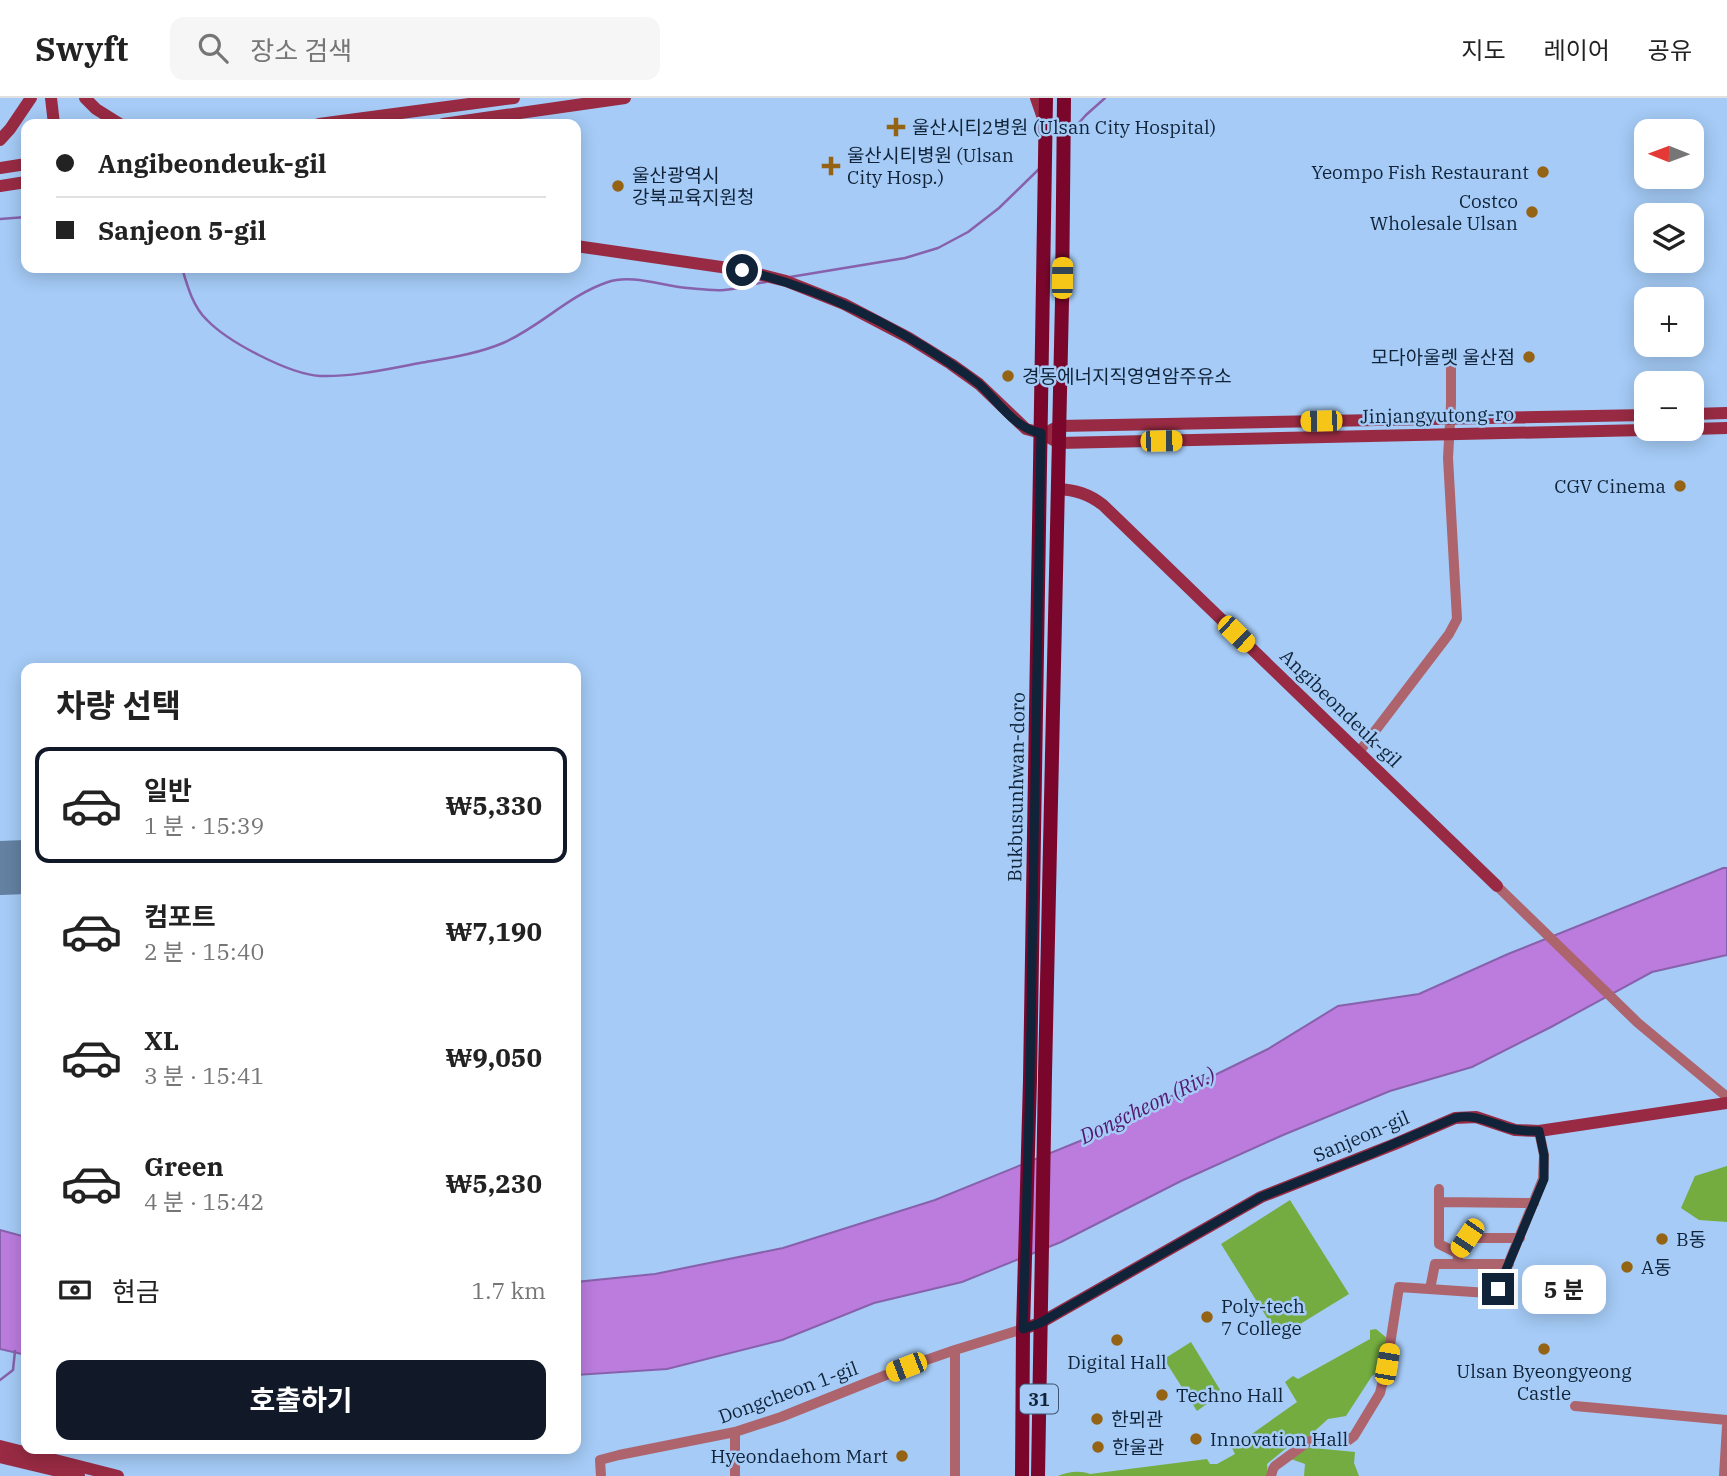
<!DOCTYPE html>
<html lang="ko">
<meta charset="utf-8">
<style>
body{margin:0;font-family:"IBM Plex Serif","Noto Sans KR",serif;background:#f6f6f6;color:#222;height:100vh;display:flex;flex-direction:column;font-size:26px;white-space:nowrap}
*{box-sizing:border-box;margin:0}
p{font-size:23px;color:#767676}
.icon{flex:none;width:38px;height:38px;fill:none;stroke:currentColor;stroke-width:2;stroke-linecap:round;stroke-linejoin:round}
.map{position:relative;flex:1;overflow:hidden}
.drawer{position:absolute;left:21px;top:565px;width:560px;height:791px;display:flex;flex-direction:column;background:#fff;border-radius:14px;box-shadow:0 4px 18px #0003}
.drawer>*{flex:none}
.top-card{position:absolute;left:21px;top:21px;width:560px;height:154px;border-radius:14px;box-shadow:0 4px 18px #0003;display:grid;align-content:center;height:154px;padding:0 35px;background:#fff}
.needle{width:46px;rotate:271deg}
.tools{position:absolute;left:1634px;top:21px;display:grid;gap:14px}
.tools a{display:grid;place-items:center;width:70px;height:70px;border-radius:14px;background:#fff;box-shadow:0 4px 18px #0003;font-size:35px}
.end{position:absolute;width:32px;height:32px;margin:-16px;border:9px solid #112338;background:#fff;box-shadow:0 0 0 4px #fff}
.from{border-radius:50%}
.bubble{position:absolute;height:49px;border-radius:14px;background:#fff;box-shadow:0 4px 18px #0003;font-size:23px;font-weight:700;line-height:49px;text-align:center}
.car{position:absolute;width:21px;height:42px;margin:-21px -10px;border-radius:9px;box-shadow:0 0 5px 2px #0007;background:linear-gradient(#f5c518 24%,#345 0 40%,#f5c518 0 76%,#345 0 86%,#f5c518 0)}
.top-card b{display:flex;align-items:center;gap:24px;height:66px;font-size:26px}
.top-card b+b{border-top:2px solid #e0e0e0}
.top-card i{width:18px;height:18px;background:#222}
ul{padding:0;list-style:none}
li{display:flex;align-items:center;gap:21px;height:116px;margin:0 14px 10px;padding:0 21px;border:4px solid transparent;border-radius:14px}
li div{flex:1}
li b{display:block;font-size:26px}
li em{font-style:normal;font-weight:700}
li.current{border-color:#111827}
li>.icon{width:63px;height:63px;stroke-width:1.5}
h2{padding:0 35px;font-size:32px;line-height:84px}
.pay{display:flex;align-items:center;gap:18px;height:77px;padding:0 35px;font-size:26px}
.pay p{margin-inline-start:auto}
.cta{display:flex;gap:14px;margin-top:auto;padding:14px 35px}
.cta a{flex:1;height:80px;border-radius:14px;background:#111827;color:#fff;font-size:28px;font-weight:700;line-height:80px;text-align:center}
header{display:flex;align-items:center;gap:42px;box-sizing:border-box;height:98px;padding:0 35px;background:#fff;border-bottom:2px solid #e0e0e0}
header strong{font-size:33px}
nav{display:flex;gap:38px;margin-inline-start:auto;font-size:24px}
.search{width:490px;height:63px;background:#f6f6f6;display:flex;align-items:center;gap:18px;box-sizing:border-box;padding:0 24px;border-radius:14px;color:#767676;font-size:26px}
.map>svg:first-child{display:block}
.green{fill:#74ac41}
.forest{fill:#74ac3f}
.water{fill:#bb7cde;stroke:#8861ac;stroke-width:2}
.lines{fill:none;stroke-linecap:round;stroke-linejoin:round}
.stream{stroke:#8861ac;stroke-width:2.5}
.runway{stroke:#6481a2;stroke-width:54}
.street{stroke:#ad646d;stroke-width:10}
.secondary{stroke:#982b43;stroke-width:12}
.primary{stroke:#7a062b;stroke-width:14}
.route{stroke:#112338;stroke-width:9}
.poi-dot{fill:#956314;stroke:#a5cbf6;stroke-width:2.5}
.labels{text-anchor:middle;dominant-baseline:central;stroke-width:5;stroke-linejoin:round;paint-order:stroke}
.shield{fill:#a5cbf6;stroke:#3d5571;stroke-width:2}
.shield-label{font-size:18px;font-weight:bold;fill:#112338}
.poi-label{font-size:19px;fill:#112338;stroke:#a5cbf6;text-anchor:start}
.street-label{font-size:19px;fill:#112338;stroke:#a5cbf6}
.water-label{font-size:21px;font-style:italic;fill:#541870;stroke:#a5cbf6}
</style>
<header>
<strong>Swyft</strong>
<div class="search"><svg class="icon" aria-label="search" viewBox="0 0 24 24"><circle cx="10" cy="10" r="6"/><path d="M15 15l6 6"/></svg>장소 검색</div>
<nav><a>지도</a><a>레이어</a><a>공유</a></nav>
</header>
<div class="map">
<svg width="1727" height="1378" viewBox="0 0 1727 1378">
<rect width="100%" height="100%" fill="#a5cbf6"/>
<!-- green -->
<path class="green" d="M1290 1102 1349 1196 1279 1239 1221 1146Z
M1191 1244 1222 1295 1197 1313 1164 1261Z
M1303 1349 1355 1354 1354 1365 1359 1378H1304L1305 1366 1288 1360Z"/>
<!-- forest -->
<path class="forest" d="M1727 1068V1124L1699 1122 1681 1110 1695 1078Z
M1376 1231 1388 1241 1381 1272 1372 1278 1346 1318 1328 1321 1307 1340 1296 1342 1267 1366 1268 1378H1058C1067 1374 1080 1372 1090 1376L1207 1361 1210 1366H1217L1235 1356 1232 1350 1297 1304 1285 1284 1293 1278 1298 1281 1370 1241V1232Z"/>
<!-- water -->
<path class="water" d="M1723 770H1727V857L1652 874 1551 929 1472 969 1390 993 1283 1037 1181 1083 1061 1144 962 1184 874 1205 782 1242 667 1271 576 1277V1184L655 1176 783 1150 935 1102 1080 1043 1268 951 1338 908 1419 896 1508 856Z
M0 1132 26 1139V1257L0 1251Z"/>
<g class="lines">
<!-- stream -->
<path class="stream" d="M1068 37 1086 17 1105 0
M0 121 26 119
M182 170C187 187 193 209 207 222 228 244 289 276 320 278 353 279 387 271 420 265 448 260 477 256 503 245 540 229 569 197 608 184 631 176 663 188 687 190 699 191 712 193 724 192 738 191 752 186 766 184
M790 179 905 160 938 150 968 134 999 110 1039 71
M0 1282 13 1272 15 1253"/>
<!-- runway -->
<path class="runway" d="M0 770 26 769"/>
<!-- street -->
<path class="street" d="M1359 654 1449 536 1457 521 1448 360 1451 306V266
M1497 788 1638 925 1727 999
M1439 1091V1146L1457 1155 1459 1166
M1439 1104 1534 1105
M1457 1155 1467 1140H1520
M1430 1191 1435 1166H1509
M1575 1308 1727 1322
M601 1378 600 1362 619 1357 735 1334 781 1319 906 1269 955 1252 1023 1231
M735 1378V1334
M955 1378V1252
M1271 1378 1273 1371 1275 1368 1305 1346 1312 1342 1346 1344 1354 1338 1380 1295 1387 1266 1399 1189 1488 1195 1498 1191 1543 1081 1544 1057 1539 1033
M1724 1378 1727 1328"/>
<!-- secondary -->
<path class="secondary" d="M51 0 54 26
M85 0 96 11 120 26
M1036 0 1044 23
M319 26 514 0
M443 26 625 0
M0 42 10 31 31 0
M0 70 26 66
M0 88 26 84
M576 148 742 172 786 183 844 206 909 240 951 266 979 286 1026 331 1041 335 1059 345 1688 331
M1692 316 1727 315
M1692 331 1727 330
M1051 332 1059 328 1647 317
M1057 391C1076 392 1089 396 1103 407L1497 788
M1023 1231 1040 1225 1261 1099 1395 1046 1455 1020 1476 1019 1515 1032 1539 1033 1727 1005
M0 1348 118 1378
M0 1359 79 1378"/>
<!-- primary -->
<path class="primary" d="M1022 1378 1023 1231 1030 982 1046 0
M1038 1378 1045 976 1062 203 1064 0"/>
</g>
<g class="lines">
<!-- route -->
<path class="route" d="M742 172C817 190 885 222 948 264 959 271 969 278 979 286 998 303 1015 331 1041 335L1030 982 1023 1231 1040 1225 1261 1099 1370 1056 1455 1020C1474 1016 1487 1023 1505 1029 1516 1033 1527 1033 1539 1033L1544 1057V1081L1498 1191"/>
</g>
<!-- markers -->
<g class="poi-dot">
<path d="M892.5 18.5h7v7h7v7h-7v7h-7v-7h-7v-7h7z"/>
<path d="M827.5 57.5h7v7h7v7h-7v7h-7v-7h-7v-7h7z"/>
<circle cx="1543" cy="74" r="7"/>
<circle cx="618" cy="88" r="7"/>
<circle cx="1532" cy="114" r="7"/>
<circle cx="1529" cy="259" r="7"/>
<circle cx="1008" cy="278" r="7"/>
<circle cx="1680" cy="388" r="7"/>
<circle cx="1662" cy="1141" r="7"/>
<circle cx="1627" cy="1169" r="7"/>
<circle cx="1207" cy="1219" r="7"/>
<circle cx="1117" cy="1242" r="7"/>
<circle cx="1544" cy="1251" r="7"/>
<circle cx="1162" cy="1297" r="7"/>
<circle cx="1097" cy="1321" r="7"/>
<circle cx="1196" cy="1341" r="7"/>
<circle cx="1098" cy="1349" r="7"/>
<circle cx="902" cy="1358" r="7"/>
</g>
<g class="labels">
<!-- shield labels -->
<rect class="shield" x="1020" y="1286.5" width="38" height="29" rx="5"/>
<g class="shield-label">
<text x="1039" y="1301">31</text>
</g>
<!-- poi labels -->
<g class="poi-label">
<text x="912" y="29">울산시티2병원 (Ulsan City Hospital)</text>
<text x="847" y="57">울산시티병원 (Ulsan<tspan x="847" dy="22">City Hosp.)</tspan></text>
<text x="1529" y="74" text-anchor="end">Yeompo Fish Restaurant</text>
<text x="632" y="77">울산광역시<tspan x="632" dy="22">강북교육지원청</tspan></text>
<text x="1518" y="103" text-anchor="end">Costco<tspan x="1518" dy="22">Wholesale Ulsan</tspan></text>
<text x="1515" y="259" text-anchor="end">모다아울렛 울산점</text>
<text x="1022" y="278">경동에너지직영연암주유소</text>
<text x="1666" y="388" text-anchor="end">CGV Cinema</text>
<text x="1676" y="1141">B동</text>
<text x="1641" y="1169">A동</text>
<text x="1221" y="1208">Poly-tech<tspan x="1221" dy="22">7 College</tspan></text>
<text x="1117" y="1264" text-anchor="middle">Digital Hall</text>
<text x="1544" y="1273" text-anchor="middle">Ulsan Byeongyeong<tspan x="1544" dy="22">Castle</tspan></text>
<text x="1176" y="1297">Techno Hall</text>
<text x="1111" y="1321">한뫼관</text>
<text x="1210" y="1341">Innovation Hall</text>
<text x="1112" y="1349">한울관</text>
<text x="888" y="1358" text-anchor="end">Hyeondaehom Mart</text>
</g>
<!-- street labels -->
<g class="street-label">
<text transform="translate(1437 317) rotate(-1)">Jinjangyutong-ro</text>
<text transform="translate(1341 610) rotate(44)">Angibeondeuk-gil</text>
<text transform="translate(1016 689) rotate(-89)">Bukbusunhwan-doro</text>
<text transform="translate(1361 1038) rotate(-23)">Sanjeon-gil</text>
<text transform="translate(788 1294) rotate(-20)">Dongcheon 1-gil</text>
</g>
<!-- water labels -->
<g class="water-label">
<text transform="translate(1147 1007) rotate(-26)">Dongcheon (Riv.)</text>
</g>
</g>
</svg>
<div class="tools">
<a><svg class="needle" viewBox="-14 -14 28 28"><path d="M0-13l5 13h-10z" fill="#e53935"/><path d="M0 13l5-13h-10z" fill="#767676"/></svg></a>
<a><svg class="icon" aria-label="layers" viewBox="0 0 24 24"><path d="M12 4l9 5-9 5-9-5zM3 14l9 5 9-5"/></svg></a>
<a>+</a>
<a>−</a>
</div>
<i class="end from" style="left:742px;top:172px"></i>
<i class="end" style="left:1498px;top:1191px"></i>
<div class="bubble" style="left:1522px;top:1167px;width:84px">5 분</div>
<i class="car" style="left:1062px;top:180px;rotate:1deg"></i>
<i class="car" style="left:1321px;top:323px;rotate:269deg"></i>
<i class="car" style="left:1161px;top:343px;rotate:89deg"></i>
<i class="car" style="left:1236px;top:536px;rotate:134deg"></i>
<i class="car" style="left:1467px;top:1140px;rotate:214deg"></i>
<i class="car" style="left:1387px;top:1266px;rotate:10deg"></i>
<i class="car" style="left:906px;top:1269px;rotate:249deg"></i>
<div class="top-card">
<b><i class="from"></i>Angibeondeuk-gil</b>
<b><i></i>Sanjeon 5-gil</b>
</div>
<section class="drawer">
<h2>차량 선택</h2>
<ul>
<li class="current"><svg class="icon" aria-label="car" viewBox="0 0 24 24"><path d="M5 17H2v-5l4-1 3-4h7l3 4 3 1v5h-3M9 17h6M6 11h13"/><circle cx="7" cy="17" r="2"/><circle cx="17" cy="17" r="2"/></svg><div><b>일반</b><p>1 분 · 15:39</p></div><em>₩5,330</em></li>
<li><svg class="icon" aria-label="car" viewBox="0 0 24 24"><path d="M5 17H2v-5l4-1 3-4h7l3 4 3 1v5h-3M9 17h6M6 11h13"/><circle cx="7" cy="17" r="2"/><circle cx="17" cy="17" r="2"/></svg><div><b>컴포트</b><p>2 분 · 15:40</p></div><em>₩7,190</em></li>
<li><svg class="icon" aria-label="car" viewBox="0 0 24 24"><path d="M5 17H2v-5l4-1 3-4h7l3 4 3 1v5h-3M9 17h6M6 11h13"/><circle cx="7" cy="17" r="2"/><circle cx="17" cy="17" r="2"/></svg><div><b>XL</b><p>3 분 · 15:41</p></div><em>₩9,050</em></li>
<li><svg class="icon" aria-label="car" viewBox="0 0 24 24"><path d="M5 17H2v-5l4-1 3-4h7l3 4 3 1v5h-3M9 17h6M6 11h13"/><circle cx="7" cy="17" r="2"/><circle cx="17" cy="17" r="2"/></svg><div><b>Green</b><p>4 분 · 15:42</p></div><em>₩5,230</em></li>
</ul>
<div class="pay"><svg class="icon" aria-label="cash" viewBox="0 0 24 24"><path d="M3 7h18v10H3z"/><circle cx="12" cy="12" r="2"/></svg>현금<p>1.7 km</p></div>
<div class="cta"><a>호출하기</a></div>
</section>
</div>
